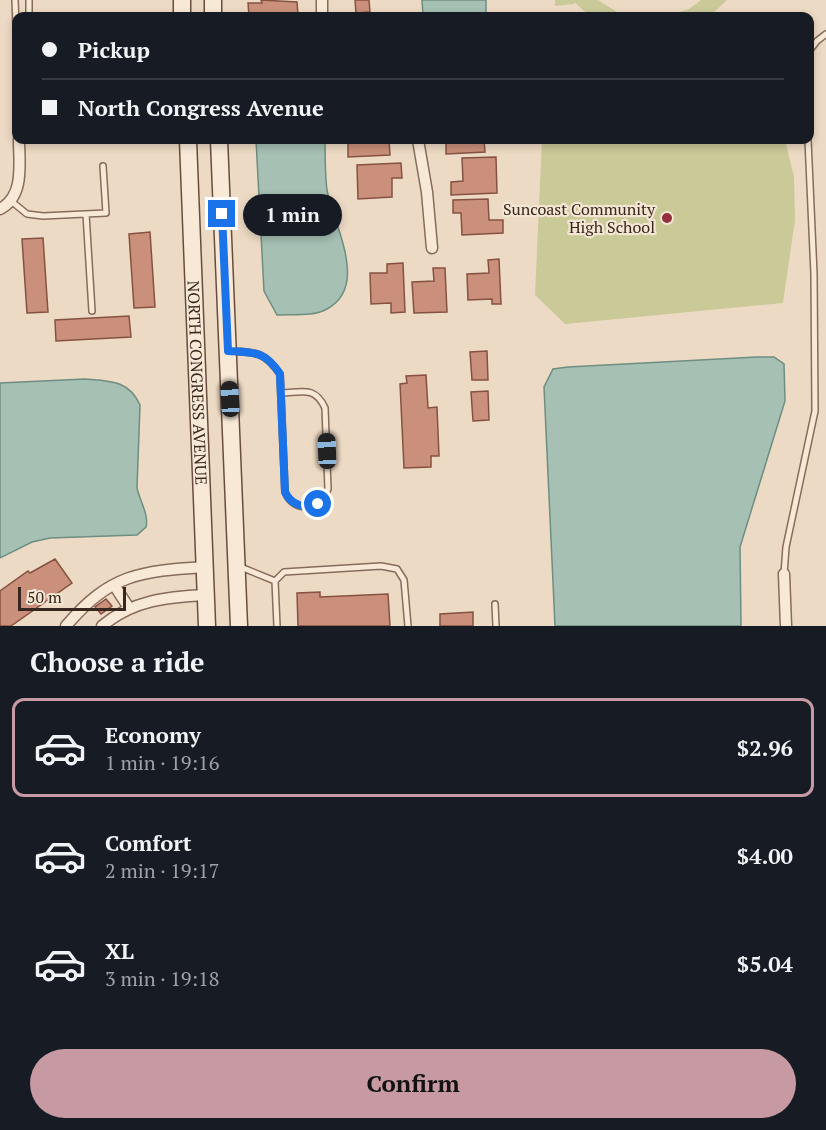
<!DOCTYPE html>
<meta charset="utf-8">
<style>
body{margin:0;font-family:"PT Serif",serif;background:#20242c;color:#f1f3f6;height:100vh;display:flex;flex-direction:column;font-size:22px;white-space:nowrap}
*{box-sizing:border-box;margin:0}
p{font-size:20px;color:#9ea1a6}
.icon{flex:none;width:33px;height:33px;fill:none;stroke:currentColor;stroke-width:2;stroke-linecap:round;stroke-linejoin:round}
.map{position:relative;height:626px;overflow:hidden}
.details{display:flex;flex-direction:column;background:#171b24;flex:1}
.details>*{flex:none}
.top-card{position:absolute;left:12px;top:12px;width:802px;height:132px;border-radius:12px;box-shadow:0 3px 9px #0003;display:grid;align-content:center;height:132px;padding:0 30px;background:#171b24}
.scale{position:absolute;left:18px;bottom:15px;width:108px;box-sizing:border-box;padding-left:6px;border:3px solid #37271e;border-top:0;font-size:16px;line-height:21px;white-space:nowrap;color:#37271e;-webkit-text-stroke:4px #f4e6d3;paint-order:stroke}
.end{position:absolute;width:27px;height:27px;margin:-14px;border:8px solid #1a73e8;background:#fff;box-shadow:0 0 0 3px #fff}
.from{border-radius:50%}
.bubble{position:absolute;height:42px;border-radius:21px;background:#171b24;box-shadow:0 3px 9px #0003;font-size:20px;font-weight:600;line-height:42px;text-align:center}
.car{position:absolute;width:18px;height:36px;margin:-18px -9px;border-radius:8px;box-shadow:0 0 4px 2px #0007;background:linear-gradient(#222 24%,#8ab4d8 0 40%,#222 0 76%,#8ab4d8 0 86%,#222 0)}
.top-card b{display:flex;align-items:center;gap:21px;height:57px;font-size:22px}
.top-card b+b{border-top:2px solid #363941}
.top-card i{width:15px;height:15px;background:#f1f3f6}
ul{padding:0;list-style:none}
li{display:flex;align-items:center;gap:18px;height:99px;margin:0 12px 9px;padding:0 18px;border:3px solid transparent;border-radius:12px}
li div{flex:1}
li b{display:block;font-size:22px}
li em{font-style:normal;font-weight:600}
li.selected{border-color:#c79aa3}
li>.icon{width:54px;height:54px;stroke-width:1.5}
h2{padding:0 30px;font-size:27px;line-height:72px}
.action{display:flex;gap:12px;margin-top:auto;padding:12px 30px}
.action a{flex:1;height:69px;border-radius:36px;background:#c79aa3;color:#111;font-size:24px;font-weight:600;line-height:69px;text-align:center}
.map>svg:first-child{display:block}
.green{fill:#cac998}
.water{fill:#a6c0b4;stroke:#6d8e80;stroke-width:1.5}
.building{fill:#ca907b;stroke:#855242;stroke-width:1.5}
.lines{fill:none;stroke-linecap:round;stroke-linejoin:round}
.lane-casing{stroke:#876b5b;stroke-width:8}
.street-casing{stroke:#876b5b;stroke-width:13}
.secondary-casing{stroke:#684d3e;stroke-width:19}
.lane{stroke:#f8e9d7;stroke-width:5}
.street{stroke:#f8e9d7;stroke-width:10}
.secondary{stroke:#f8e9d7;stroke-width:16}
.route{stroke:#1a73e8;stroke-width:8}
.poi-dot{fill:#942d3d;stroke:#f4e6d3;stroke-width:2}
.labels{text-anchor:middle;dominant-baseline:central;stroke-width:4.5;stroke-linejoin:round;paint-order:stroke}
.poi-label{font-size:16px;fill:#37271e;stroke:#f4e6d3;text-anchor:end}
.street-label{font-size:16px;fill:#37271e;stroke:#f4e6d3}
</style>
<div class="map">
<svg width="826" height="626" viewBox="0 0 826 626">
<rect width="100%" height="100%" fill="#eddac4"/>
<!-- green -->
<path class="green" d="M555 0H598L617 12 631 16H590L574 2V4L555 6Z
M701 0H727L710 16H669L689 9Z
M542 140H785L794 177 795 220 783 303 565 324 535 295Z"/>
<!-- water -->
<path class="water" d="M422 0H486V16H423Z
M256 140H325C325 156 325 174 327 190 333 224 370 286 327 309 313 317 292 314 277 315L264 291Z
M757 357H774L784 364 785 401 740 547 741 626H555L544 387 553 369 568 367Z
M85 379C109 381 129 380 140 405L137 488C140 501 149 515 146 527L137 535 50 538 32 542 0 558V383Z"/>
<!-- building -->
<path class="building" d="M261 0 297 2 298 15 249 16 248 3H262Z
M355 0H369L370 12 356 13Z
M348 140H389L390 155 348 157Z
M446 140H484L485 152 446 154Z
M496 157 497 193 451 195V182L463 181 462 158Z
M401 163 402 178H392V197L358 199 357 165Z
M488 199 489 220H503V233L462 235 461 213H453V200Z
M150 232 155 307 134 308 129 234Z
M43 238 48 312 27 313 22 239Z
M499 259 501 304H492V299L468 300 467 274 489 273 488 260Z
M403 263 405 312 391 313V303L371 304 370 273H387V264Z
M433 268H445L447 312 414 313 412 282 434 281Z
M129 316 131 337 56 341 55 320Z
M487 351 488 380H472L470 352Z
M426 375 428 408 437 407 439 456H431V467L404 468 400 384 407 383 406 376Z
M488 391 489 420 473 421 471 392Z
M55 559 72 583 11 626H0V591L28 571 30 573Z
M320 592V597L388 594 390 626H298L297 593Z
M106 599 112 606 101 614 95 607Z
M473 612V626H440V614Z"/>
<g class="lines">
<!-- lane casing -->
<g class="lane-casing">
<path id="lane" d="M15 0 16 25
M29 0V16
M810 50 817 41 826 34
M11 201 27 214 43 216 106 213 103 166
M86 214 92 311
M229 351C255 352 264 351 280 374L285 492C294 514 321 511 328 489L325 408C315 386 302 392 282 393
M238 566 275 581
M784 574 786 547 815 411 814 274 808 140
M275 581 284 572 381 566 397 569 404 580 408 626
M275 581 277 626
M495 604 496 626"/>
</g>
<!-- street casing -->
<g class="street-casing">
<path id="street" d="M322 0V16
M418 140 427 192 432 248
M0 209C25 196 19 163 19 140
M784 574 786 626
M114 585 129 608
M66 626C110 574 140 571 205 567
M102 626C133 600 167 597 206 595"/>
</g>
<!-- secondary casing -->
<g class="secondary-casing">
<g id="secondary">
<path d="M182 0V16"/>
<path d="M213 0V16"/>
<path id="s1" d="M188 140 207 626"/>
<path d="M219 140 239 626"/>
</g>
</g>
<!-- lane -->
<use href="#lane" class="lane"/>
<!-- street -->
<use href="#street" class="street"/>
<!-- secondary -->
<use href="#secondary" class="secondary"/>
</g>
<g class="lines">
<!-- route -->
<path class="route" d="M222 214 228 351C254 353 264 350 280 374L285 492C291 505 304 509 318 504"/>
</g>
<!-- markers -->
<circle class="poi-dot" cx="667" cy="218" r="6"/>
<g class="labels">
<!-- poi labels -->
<g class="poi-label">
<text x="655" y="209">Suncoast Community<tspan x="655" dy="18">High School</tspan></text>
</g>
<!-- street labels -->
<g class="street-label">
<text stroke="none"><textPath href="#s1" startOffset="243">NORTH CONGRESS AVENUE</textPath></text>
</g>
</g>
</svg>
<div class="scale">50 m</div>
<i class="end from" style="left:318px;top:504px"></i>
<i class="end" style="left:222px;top:214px"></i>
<div class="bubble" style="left:243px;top:194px;width:99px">1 min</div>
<i class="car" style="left:230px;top:399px;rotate:357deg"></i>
<i class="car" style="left:327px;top:451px;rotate:358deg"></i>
<div class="top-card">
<b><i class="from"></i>Pickup</b>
<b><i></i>North Congress Avenue</b>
</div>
</div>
<section class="details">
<h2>Choose a ride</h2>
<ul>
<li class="selected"><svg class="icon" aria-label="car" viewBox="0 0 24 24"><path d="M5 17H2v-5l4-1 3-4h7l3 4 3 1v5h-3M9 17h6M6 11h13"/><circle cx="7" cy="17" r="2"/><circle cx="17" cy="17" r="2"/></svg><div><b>Economy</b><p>1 min · 19:16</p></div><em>$2.96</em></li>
<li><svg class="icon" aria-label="car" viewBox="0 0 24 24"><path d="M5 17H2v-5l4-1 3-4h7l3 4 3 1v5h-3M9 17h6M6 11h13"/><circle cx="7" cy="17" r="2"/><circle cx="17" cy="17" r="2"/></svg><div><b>Comfort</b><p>2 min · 19:17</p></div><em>$4.00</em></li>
<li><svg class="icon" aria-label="car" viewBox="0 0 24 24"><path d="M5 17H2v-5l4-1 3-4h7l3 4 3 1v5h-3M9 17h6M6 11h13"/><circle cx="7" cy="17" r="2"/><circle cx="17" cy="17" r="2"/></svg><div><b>XL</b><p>3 min · 19:18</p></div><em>$5.04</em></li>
</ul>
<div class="action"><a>Confirm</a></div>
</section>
